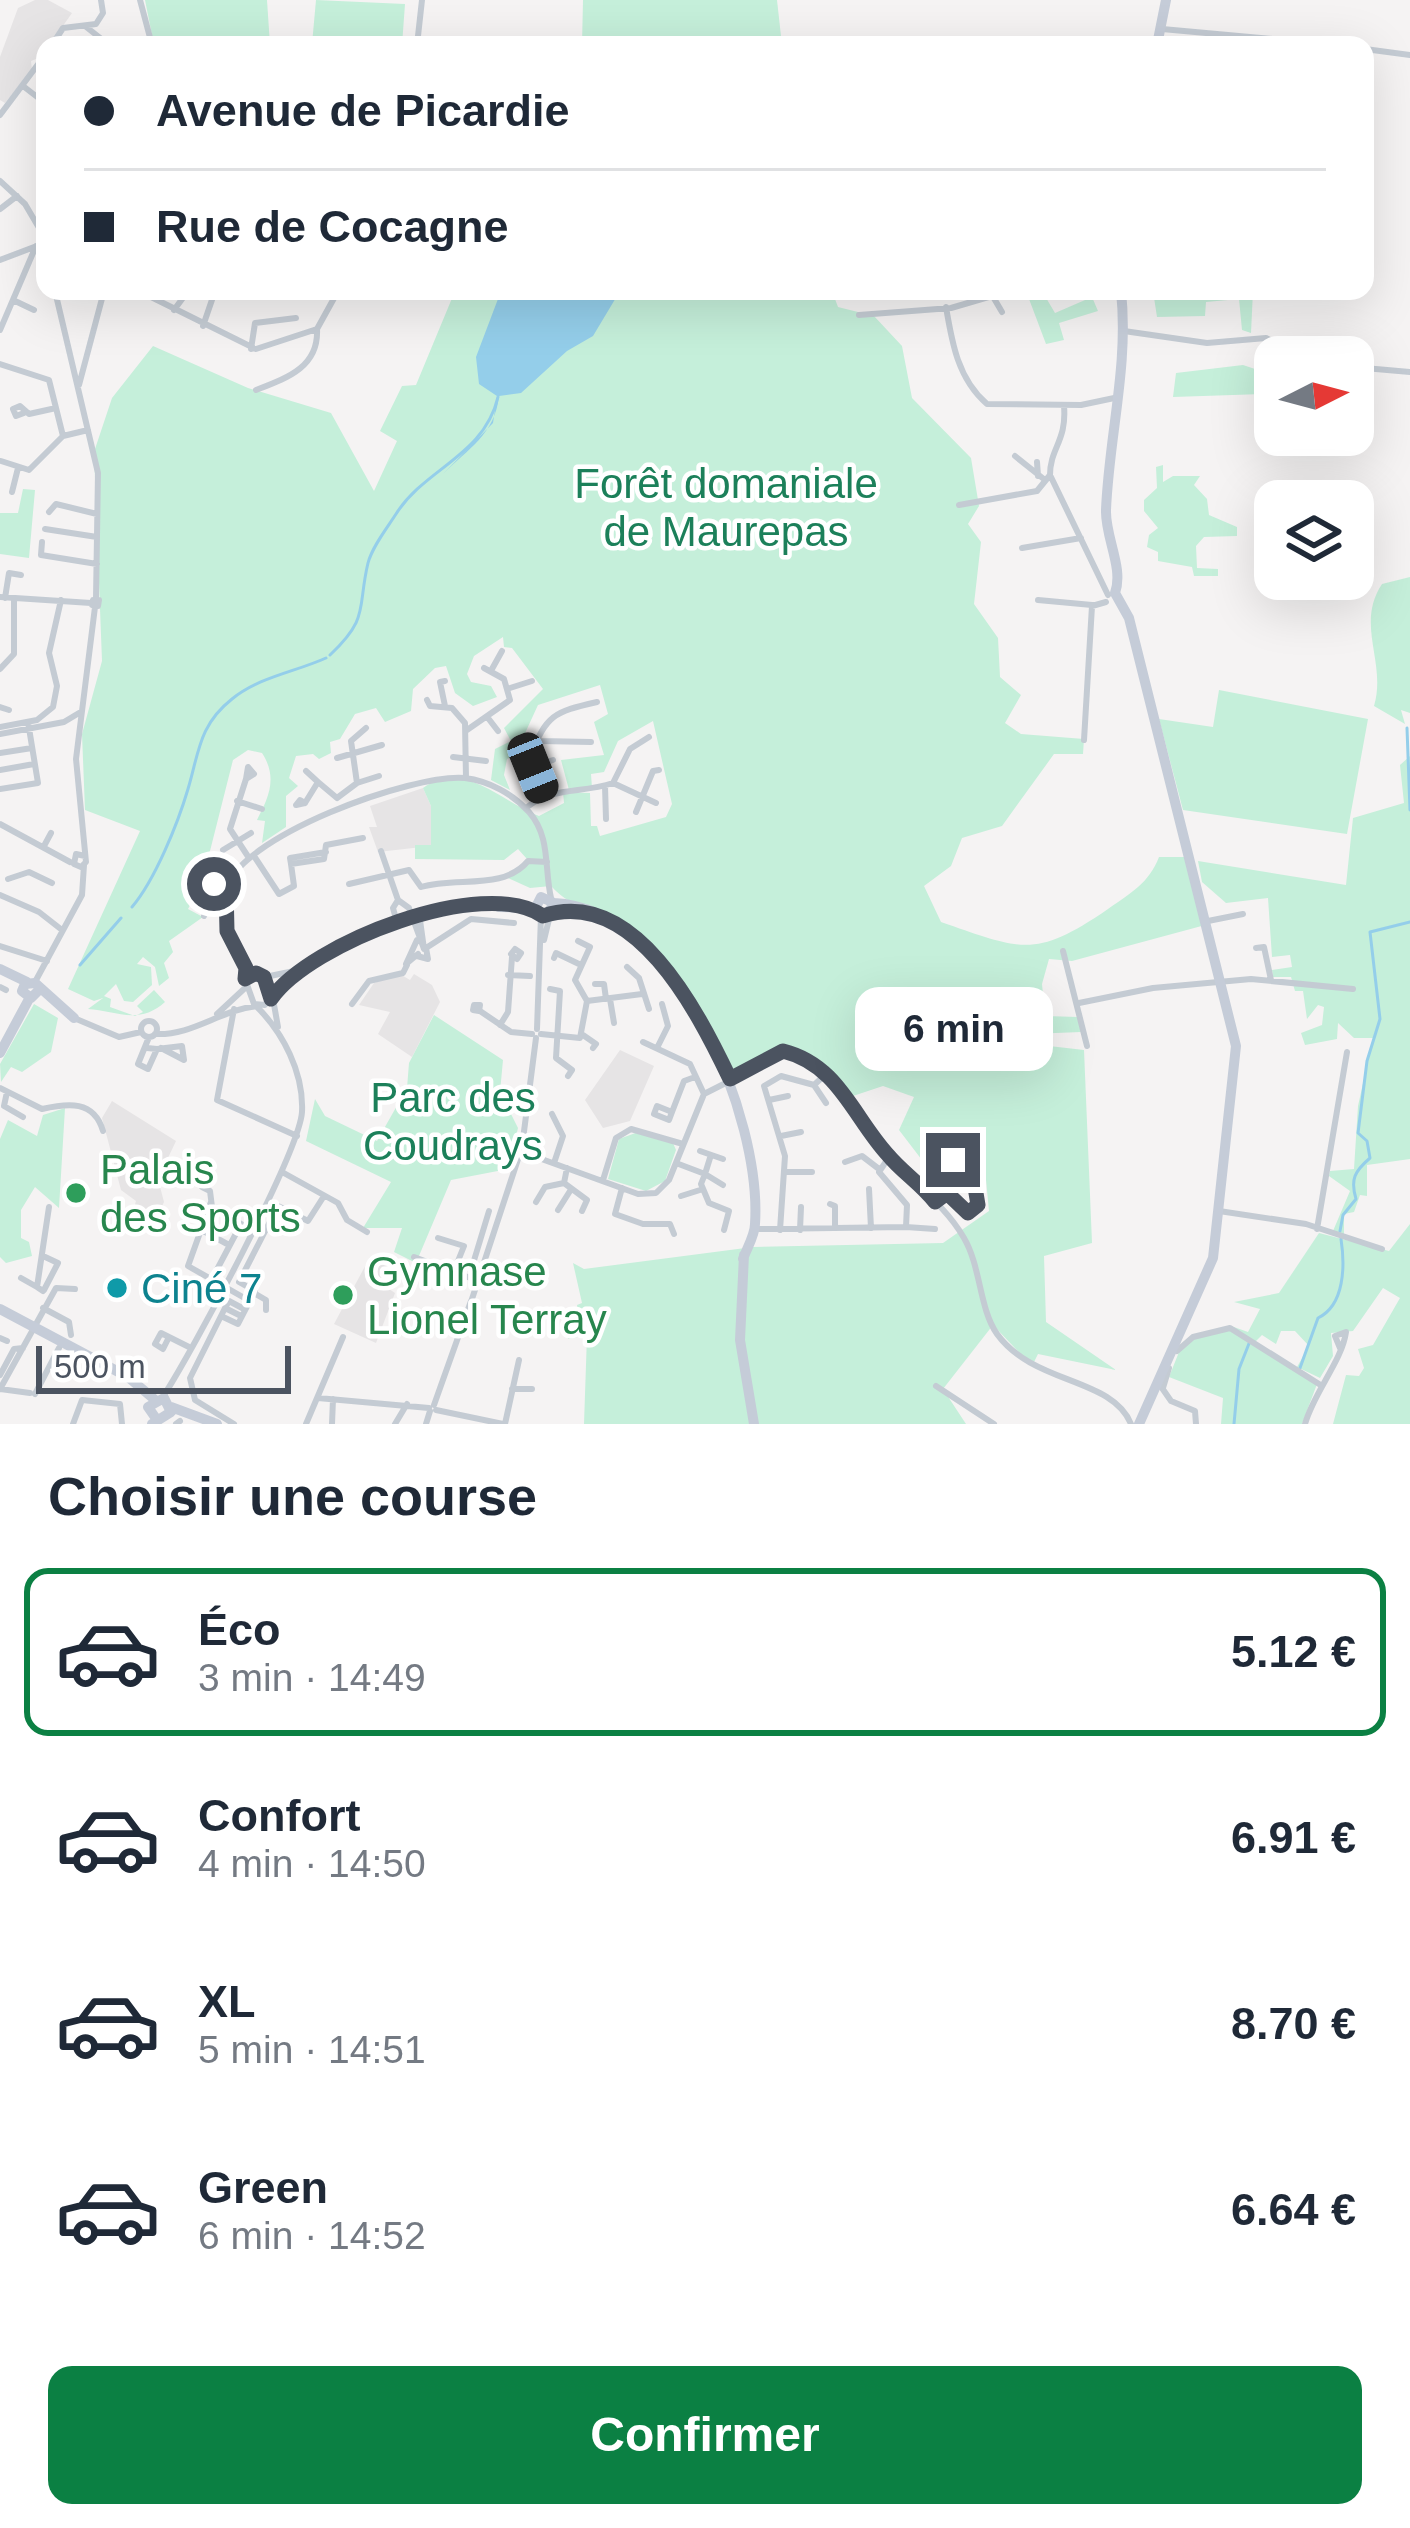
<!DOCTYPE html>
<html lang="fr">
<meta charset="utf-8">
<style>
body{margin:0;font-family:Arial,sans-serif;background:#f2f2f3;color:#1f2937;height:100vh;display:flex;flex-direction:column;font-size:45px;white-space:nowrap}
*{box-sizing:border-box;margin:0}
p{font-size:39px;color:#747a83}
.icon{flex:none;width:66px;height:66px;fill:none;stroke:currentColor;stroke-width:2;stroke-linecap:round;stroke-linejoin:round}
.map{position:relative;height:1424px;overflow:hidden}
.drawer{display:flex;flex-direction:column;background:#fff;flex:1}
.drawer>*{flex:none}
.banner{position:absolute;left:36px;top:36px;width:1338px;height:264px;border-radius:24px;box-shadow:0 12px 48px #0002;display:grid;align-content:center;height:264px;padding:0 48px;background:#fff}
.needle{width:78px;rotate:84deg}
.fabs{position:absolute;left:1254px;top:336px;display:grid;gap:24px}
.fabs a{display:grid;place-items:center;width:120px;height:120px;border-radius:24px;background:#fff;box-shadow:0 12px 48px #0002;font-size:60px}
.scale{position:absolute;left:36px;bottom:30px;width:255px;box-sizing:border-box;padding-left:12px;border:6px solid #4b5360;border-top:0;font-size:33px;line-height:42px;white-space:nowrap;color:#4b5360;-webkit-text-stroke:9px #fff;paint-order:stroke}
.end{position:absolute;width:54px;height:54px;margin:-27px;border:15px solid #4b5360;background:#fff;box-shadow:0 0 0 6px #fff}
.from{border-radius:50%}
.bubble{position:absolute;height:84px;border-radius:24px;background:#fff;box-shadow:0 12px 48px #0002;font-size:39px;font-weight:800;line-height:84px;text-align:center}
.car{position:absolute;width:36px;height:72px;margin:-36px -18px;border-radius:15px;box-shadow:0 0 9px 3px #0007;background:linear-gradient(#222 24%,#8ab4d8 0 40%,#222 0 76%,#8ab4d8 0 86%,#222 0)}
.banner b{display:flex;align-items:center;gap:42px;height:114px;font-size:45px}
.banner b+b{border-top:3px solid #e0e1e3}
.banner i{width:30px;height:30px;background:#1f2937}
ul{padding:0;list-style:none}
li{display:flex;align-items:center;gap:36px;height:168px;margin:0 24px 18px;padding:0 24px;border:6px solid transparent;border-radius:24px}
li div{flex:1}
li b{display:block;font-size:45px}
li em{font-style:normal;font-weight:800}
li.selected{border-color:#0b8043}
li>.icon{width:108px;height:108px;stroke-width:1.5}
h2{padding:0 48px;font-size:54px;line-height:144px}
.cta{display:flex;gap:24px;margin-top:auto;padding:24px 48px}
.cta a{flex:1;height:138px;border-radius:24px;background:#0b8043;color:#fff;font-size:48px;font-weight:800;line-height:138px;text-align:center}
.map>svg:first-child{display:block}
.education{fill:#e6e4e5}
.green{fill:#c5efda}
.water{fill:#94ceea}
.lines{fill:none;stroke-linecap:round;stroke-linejoin:round}
.stream{stroke:#94ceea;stroke-width:3}
.street{stroke:#c4cbd3;stroke-width:6}
.secondary{stroke:#c5ccd8;stroke-width:10}
.route{stroke:#4b5360;stroke-width:15}
.leisure-dot{fill:#2e9e5b;stroke:#fff;stroke-width:4.5}
.culture-dot{fill:#0f9aa8;stroke:#fff;stroke-width:4.5}
.labels{text-anchor:middle;dominant-baseline:central;stroke-width:9;stroke-linejoin:round;paint-order:stroke}
.park-label{font-size:42px;fill:#1c805a;stroke:#fff}
.leisure-label{font-size:42px;fill:#27864d;stroke:#fff;text-anchor:start}
.culture-label{font-size:42px;fill:#0d838f;stroke:#fff;text-anchor:start}
</style>
<div class="map">
<svg width="1410" height="1424" viewBox="0 0 1410 1424">
<rect width="100%" height="100%" fill="#f5f3f3"/>
<!-- education -->
<path class="education" d="M35 0H48L72 13 41 57 31 61 32 70 5 103 0 100V57L18 8Z
M423 788 431 806V846L378 852 369 827H377L370 806Z
M400 974 410 980 414 974 432 985 440 1002 412 1057 378 1034 390 1012 359 1005 374 983Z
M620 1050 654 1066 630 1121 603 1128 585 1100Z
M112 1101 176 1141 158 1179 164 1202 154 1224 133 1211 136 1201 121 1190 102 1118Z
M370 1257 394 1271 386 1287 395 1293 376 1343 334 1324Z"/>
<!-- green -->
<path class="green" d="M145 0H267L270 45H154Z
M316 0 405 4 402 45 312 44Z
M583 0H777L782 45H582Z
M455 291H832L838 307 874 316 902 346 912 398 971 458 979 506 968 524 981 542 974 604 998 638 1000 677 1021 695 1005 723 1021 734 1084 739 1083 754H1054L1002 826 962 838 951 866 924 886 941 922C1022 950 1035 959 1108 909 1131 893 1149 883 1159 857H1189L1209 924 1072 961 1049 959 1042 984 1045 1016 1078 1017 1081 1032 1030 1034 1023 1043 1084 1050 1092 1243 1044 1256 1046 1322 1116 1370 1038 1354 1032 1366 993 1325 943 1389 966 1424H584L587 1335 568 1339 566 1323 579 1322 577 1305 582 1303 573 1263 584 1269 753 1247 943 1243 989 1211 986 1180 964 1145 954 1144 925 1164 899 1130 914 1097 883 1086 850 1097 783 1051 731 1074C712 1040 670 955 639 935 611 917 572 910 551 886L530 888 508 878 527 859 518 849 504 860 415 859V845H431V806L423 788C464 758 504 804 539 816L564 803 563 792 590 793 591 826H597L600 836 666 817 672 804 653 721 618 741 604 772 591 774 592 788 569 790 561 760 604 755 594 722 608 714 600 685 538 705 515 755 507 759 504 775 510 790 491 780 495 749 511 741 504 728 543 689 512 648 504 647 503 637 474 656 467 674 471 682 491 686 497 697 473 706 455 693 446 666 435 668 413 689 411 711 385 722 376 708 355 714 340 739 330 742 331 753 319 759 313 754 296 756 289 778 298 786 286 796V827L262 843 265 821 257 820C267 800 279 779 262 753L248 750 233 760 210 851 191 874 195 896 188 909 203 917 169 941 173 952 164 963 169 978 159 986 155 967 143 957 137 964 151 967 152 985 133 1002 124 1001 116 984 104 996 111 999 110 1007 135 1016 143 1012 137 1006 154 990 165 1002C139 1026 113 1010 88 1009L103 998 94 1001 68 989 140 831 85 810 82 734 102 661 94 452 112 398 153 346 248 388 331 413 374 491 397 441 380 431 402 386 416 385Z
M1026 291H1042L1055 313 1092 297 1098 311 1059 323 1064 340 1046 344Z
M1153 291H1253L1251 333 1242 330 1239 299 1206 302 1205 316 1157 317Z
M1243 365 1261 371 1263 394 1173 397 1176 373Z
M1163 465V482L1173 476H1200L1194 485 1207 499 1209 515 1237 527V536L1204 537 1196 546 1197 568 1218 569V576H1194L1192 567 1158 561V552L1147 547 1149 535 1158 528 1144 511V500L1157 488 1156 467Z
M23 489 35 490 29 558 0 554V513H18Z
M1410 577V713L1401 710 1405 724 1374 706C1387 662 1355 625 1382 584Z
M1219 690 1368 719 1347 834 1183 810 1159 719 1213 727Z
M1410 756V1159L1367 1165V1196L1360 1195 1354 1212 1344 1214V1235L1333 1231 1350 1191 1329 1176 1330 1171 1354 1169 1358 1106 1373 1038H1354L1338 1023 1337 1039 1305 1045 1301 1033 1322 1025 1324 1007 1318 1005 1307 1019 1303 991H1295L1291 977H1273L1272 970 1292 967 1290 955 1272 957 1268 898 1226 903 1202 882 1198 861 1346 885 1353 818 1404 803 1400 765Z
M34 1004 58 1018 51 1052 22 1072 11 1067 1 1082 0 1064Z
M434 1015 503 1060 500 1092 518 1128 508 1169 451 1180 416 1263 394 1252 402 1228H363L391 1182 306 1141 315 1099 325 1116 377 1141 407 1088 409 1063Z
M65 1108 59 1208 35 1187 21 1210V1238L29 1242 32 1256 6 1263 0 1257V1139L8 1120 37 1136 43 1115Z
M641 1131 673 1143 676 1150 665 1181 646 1191 608 1179 619 1139Z
M1410 1224V1424H1333L1346 1375 1359 1376 1364 1368 1358 1349 1373 1345 1400 1298 1383 1288 1353 1331 1331 1333 1333 1356 1320 1378 1297 1367 1309 1346 1295 1331H1281L1276 1344 1262 1335 1253 1344 1317 1384 1302 1424H1221L1223 1398 1169 1377 1183 1342 1231 1326 1248 1332 1260 1309 1234 1302 1279 1293 1319 1233 1389 1251Z"/>
<!-- water -->
<path class="water" d="M501 291H620L593 336 567 351 521 393 499 396C495 434 468 449 443 474L493 423 497 396 479 384 476 357Z"/>
<g class="lines">
<!-- stream -->
<path class="stream" d="M330 655C370 617 357 609 368 563 372 547 387 528 396 514 425 468 484 456 498 397
M1407 728 1410 810
M132 907C155 880 178 823 188 789 199 752 199 725 232 699 259 677 295 672 326 658
M80 965 121 918
M1340 1231 1343 1215 1356 1199C1350 1179 1355 1171 1370 1158L1367 1141 1358 1133 1367 1061 1380 1019 1370 932 1410 922
M1300 1368 1318 1318C1345 1305 1345 1265 1341 1239
M1234 1424 1239 1369 1250 1341"/>
<!-- street -->
<path class="street" d="M140 0 152 45
M85 26 109 45
M1162 29 1338 45
M52 45 63 28 96 24 103 13 101 0
M417 45 422 0
M1365 49 1410 55
M23 86 45 103
M0 115 45 55
M0 181 25 204 45 238
M0 209 17 196
M38 224 45 213
M0 260 42 244
M55 291 98 473 96 599
M139 291 256 349 317 329 338 291
M992 295 1002 312
M13 300 34 310
M946 307C952 343 958 379 987 404L1081 405 1119 397
M174 310 188 291
M859 315 951 308 1009 291
M203 326 215 291
M0 330 36 246
M1124 331 1207 343 1266 338 1304 357
M251 349 255 323 296 318
M0 364 49 380 63 436
M1353 367 1410 372
M79 385 104 291
M256 390C287 378 319 367 317 329
M1064 406C1067 441 1050 448 1050 475L1108 595
M24 413 16 416 13 409 20 406 29 414 56 408
M1015 456 1045 480
M1 461 29 470 63 436 88 430
M1037 462 1038 476
M12 492 18 468
M959 505 1037 491 1050 475
M49 512 56 504 97 514
M45 529 97 537
M42 542 41 555 97 564
M1022 548 1081 538
M0 597 91 603
M5 598 9 573 21 575
M93 600H99L98 606 92 605Z
M1038 600 1092 605
M0 669 14 654V599
M492 669 502 651
M445 681 440 682 445 706
M510 688 532 681
M427 700 430 706 452 708 465 723 466 778
M0 707 9 710
M488 718 498 731
M0 727 37 720 53 707 57 686 49 653 61 600
M467 730 510 700 504 679 484 668
M0 734 64 722 79 713
M1084 740 1092 606 1106 602
M540 741 591 742
M0 753 32 748
M453 757 486 761
M337 758 382 745
M248 767 254 774 246 779Z
M0 770 34 764
M306 771 318 782
M518 771 553 760
M246 779 230 829 249 858
M357 783 379 776
M613 783 656 803
M605 786 606 819
M0 789 38 783 28 722
M543 794 530 756C547 715 553 712 597 702
M337 798 357 783 351 741 366 728
M237 801 262 809
M305 803 296 805 300 800 305 803 318 782 337 798
M526 808C553 786 580 794 613 783L630 749 649 737
M636 812 653 771 659 770
M0 824 70 862
M44 846 51 833
M223 850 251 833
M381 851 398 900 393 908 396 919
M85 856 76 854 74 864 81 867 86 862 76 759 95 607
M254 856 279 894 294 886 291 864
M291 864 324 859 326 845 363 838
M291 864 290 858 326 852
M8 879 29 872 52 883
M349 884 409 870 421 887C457 876 503 891 528 861L547 862
M215 889 203 881 207 874 221 887
M0 895 39 912 62 930
M398 900 409 908 424 949 419 913
M204 916 216 889
M1208 921 1243 914
M417 940 406 964 418 954
M544 940 550 915
M578 941 590 947 575 980 587 1001
M0 946 47 961
M1256 948 1264 947 1271 980
M515 949 521 953 517 959 511 954Z
M1063 951 1087 1046
M417 956 428 959 426 948 471 919 514 923
M554 958 556 953 581 965
M627 967 639 978 649 1009
M256 973 245 979 254 1004 265 1005 272 994C265 978 260 979 248 969 229 954 221 915 225 892 235 837 414 773 465 778 489 781 513 794 529 812 551 837 544 868 551 898
M508 975 530 976
M265 977 299 970
M35 982 82 895 84 865
M595 984H604L606 999
M0 987 6 990
M550 989 560 991 556 1058 572 1070 568 1076
M271 999C316 938 427 905 499 907
M273 999 278 1027
M610 999 614 1023
M1079 1003 1153 988 1251 979 1353 989
M352 1004 369 981 403 973 407 965
M474 1005H480L479 1011 473 1010Z
M234 1009 217 1100 297 1136
M480 1011 511 1032 532 1034
M217 1014 245 988
M74 1018 119 1037 141 1032
M141 1029a8 8 0 1 1 16 0a8 8 0 1 1-16 0Z
M500 1025 508 1012 512 957
M537 1029 541 916
M155 1034C193 1036 221 1009 259 1006
M541 1034 580 1038 587 1001 642 994
M583 1035 596 1044 593 1048
M643 1042 690 1064 704 1094
M147 1048 157 1049 148 1069 138 1064 149 1037
M657 1048 668 1026 662 1004
M157 1049 182 1046 184 1060 161 1048
M814 1085 826 1103
M0 1088 42 1109C68 1103 94 1100 103 1131
M7 1092 4 1106 23 1117
M769 1100 788 1096
M657 1106 672 1112 669 1120 654 1114Z
M672 1112 684 1081 695 1077
M552 1114 563 1136 554 1163
M781 1136 801 1132
M700 1151 723 1159
M525 1153 638 1194 656 1193 669 1180 704 1094 789 1051C816 1068 840 1083 859 1110 870 1125 877 1144 889 1157 914 1184 945 1205 964 1238 981 1267 979 1308 997 1334 1034 1385 1112 1377 1131 1424
M710 1158 705 1174 723 1185
M950 1160 975 1187 978 1205 968 1213 934 1172Z
M845 1162 862 1156 879 1169
M676 1163 705 1174 701 1184 709 1203 729 1211 724 1230
M567 1168 564 1183 587 1200 582 1211
M282 1172 338 1203 347 1220 367 1232
M786 1172H812
M603 1180 616 1138 631 1129 683 1144
M202 1187 210 1191 212 1207 250 1229
M622 1188 615 1214 643 1224H670L674 1234
M869 1189 871 1228
M681 1196 700 1190
M211 1202 188 1266 248 1300
M536 1202 545 1187 564 1183
M830 1204 835 1206V1228
M558 1210 570 1191
M1219 1211 1306 1224 1382 1249
M906 1227 935 1229
M198 1228 229 1245
M757 1229 906 1227 907 1205 879 1172 889 1157
M1317 1229 1347 1052
M780 1230 785 1156 764 1086 781 1076 814 1085 826 1074
M800 1230 801 1207
M438 1238 464 1246 458 1261 472 1267 489 1211
M43 1256 58 1263 44 1290
M414 1257 473 1279
M21 1278 37 1287
M212 1279 241 1224
M43 1291 37 1287 49 1207
M254 1293 266 1300V1310
M471 1302 522 1147 536 1038
M43 1308 69 1322 71 1335
M225 1308 221 1316 238 1324 255 1291 239 1282 278 1206 308 1221 324 1196
M221 1316 190 1378 195 1400 234 1424
M241 1316 225 1308 229 1301 244 1309
M169 1337 163 1349 155 1344 161 1333 189 1347
M0 1338 7 1341
M1177 1351 1193 1337 1230 1328 1319 1384
M0 1375 14 1349 23 1348
M936 1386 994 1424
M1162 1388 1171 1401 1195 1411 1196 1424
M1163 1388 1169 1368
M0 1389 56 1288 75 1289
M0 1389 30 1393
M512 1389H532
M35 1394 59 1348
M164 1395C191 1354 299 1153 302 1112 304 1073 283 1032 255 1005
M318 1398 429 1408
M434 1405 471 1301
M436 1410 503 1424
M73 1424 82 1400 120 1404 122 1424
M176 1424 180 1421
M306 1424 343 1337
M332 1424 333 1399
M395 1424 407 1404
M426 1424 430 1411
M505 1424 519 1360
M1305 1424C1314 1392 1342 1361 1346 1332L1335 1336 1340 1348"/>
<!-- secondary -->
<path class="secondary" d="M1157 45 1166 0
M1115 593 1129 618 1236 1046 1213 1258 1139 1424
M1115 593C1124 568 1105 537 1106 510 1109 436 1129 365 1121 291
M554 903C678 909 762 1118 755 1224 755 1235 747 1248 743 1259
M499 907 533 908 546 916 554 903 541 897 535 909
M0 969 27 982
M39 990 31 998 22 991 25 984 35 983 74 1018
M0 1053 29 999
M744 1255 740 1340 754 1424
M0 1309 128 1377 154 1399
M171 1407 217 1424
M152 1424 171 1412 164 1398 148 1407 157 1420"/>
</g>
<g class="lines">
<!-- route -->
<path class="route" d="M214 884 226 888 227 931 246 968 245 979 256 973 264 977 271 999C310 943 484 875 543 916 634 886 697 1010 730 1079L783 1051C839 1065 853 1117 888 1155 902 1172 921 1184 935 1202L947 1193 968 1213 978 1205 975 1187 953 1160"/>
</g>
<!-- markers -->
<g class="leisure-dot">
<circle cx="76" cy="1193" r="12"/>
<circle cx="343" cy="1295" r="12"/>
</g>
<circle class="culture-dot" cx="117" cy="1288" r="12"/>
<g class="labels">
<!-- park labels -->
<g class="park-label">
<text x="726" y="483">Forêt domaniale<tspan x="726" dy="48">de Maurepas</tspan></text>
<text x="453" y="1097">Parc des<tspan x="453" dy="48">Coudrays</tspan></text>
</g>
<!-- leisure labels -->
<g class="leisure-label">
<text x="100" y="1169">Palais<tspan x="100" dy="48">des Sports</tspan></text>
<text x="367" y="1271">Gymnase<tspan x="367" dy="48">Lionel Terray</tspan></text>
</g>
<!-- culture labels -->
<g class="culture-label">
<text x="141" y="1288">Ciné 7</text>
</g>
</g>
</svg>
<div class="fabs">
<a><svg class="needle" viewBox="-14 -14 28 28"><path d="M0-13l5 13h-10z" fill="#e53935"/><path d="M0 13l5-13h-10z" fill="#747a83"/></svg></a>
<a><svg class="icon" aria-label="layers" viewBox="0 0 24 24"><path d="M12 4l9 5-9 5-9-5zM3 14l9 5 9-5"/></svg></a>
</div>
<div class="scale">500 m</div>
<i class="end from" style="left:214px;top:884px"></i>
<i class="end" style="left:953px;top:1160px"></i>
<div class="bubble" style="left:855px;top:987px;width:198px">6 min</div>
<i class="car" style="left:533px;top:768px;rotate:158deg"></i>
<div class="banner">
<b><i class="from"></i>Avenue de Picardie</b>
<b><i></i>Rue de Cocagne</b>
</div>
</div>
<section class="drawer">
<h2>Choisir une course</h2>
<ul>
<li class="selected"><svg class="icon" aria-label="car" viewBox="0 0 24 24"><path d="M5 17H2v-5l4-1 3-4h7l3 4 3 1v5h-3M9 17h6M6 11h13"/><circle cx="7" cy="17" r="2"/><circle cx="17" cy="17" r="2"/></svg><div><b>Éco</b><p>3 min · 14:49</p></div><em>5.12 €</em></li>
<li><svg class="icon" aria-label="car" viewBox="0 0 24 24"><path d="M5 17H2v-5l4-1 3-4h7l3 4 3 1v5h-3M9 17h6M6 11h13"/><circle cx="7" cy="17" r="2"/><circle cx="17" cy="17" r="2"/></svg><div><b>Confort</b><p>4 min · 14:50</p></div><em>6.91 €</em></li>
<li><svg class="icon" aria-label="car" viewBox="0 0 24 24"><path d="M5 17H2v-5l4-1 3-4h7l3 4 3 1v5h-3M9 17h6M6 11h13"/><circle cx="7" cy="17" r="2"/><circle cx="17" cy="17" r="2"/></svg><div><b>XL</b><p>5 min · 14:51</p></div><em>8.70 €</em></li>
<li><svg class="icon" aria-label="car" viewBox="0 0 24 24"><path d="M5 17H2v-5l4-1 3-4h7l3 4 3 1v5h-3M9 17h6M6 11h13"/><circle cx="7" cy="17" r="2"/><circle cx="17" cy="17" r="2"/></svg><div><b>Green</b><p>6 min · 14:52</p></div><em>6.64 €</em></li>
</ul>
<div class="cta"><a>Confirmer</a></div>
</section>
